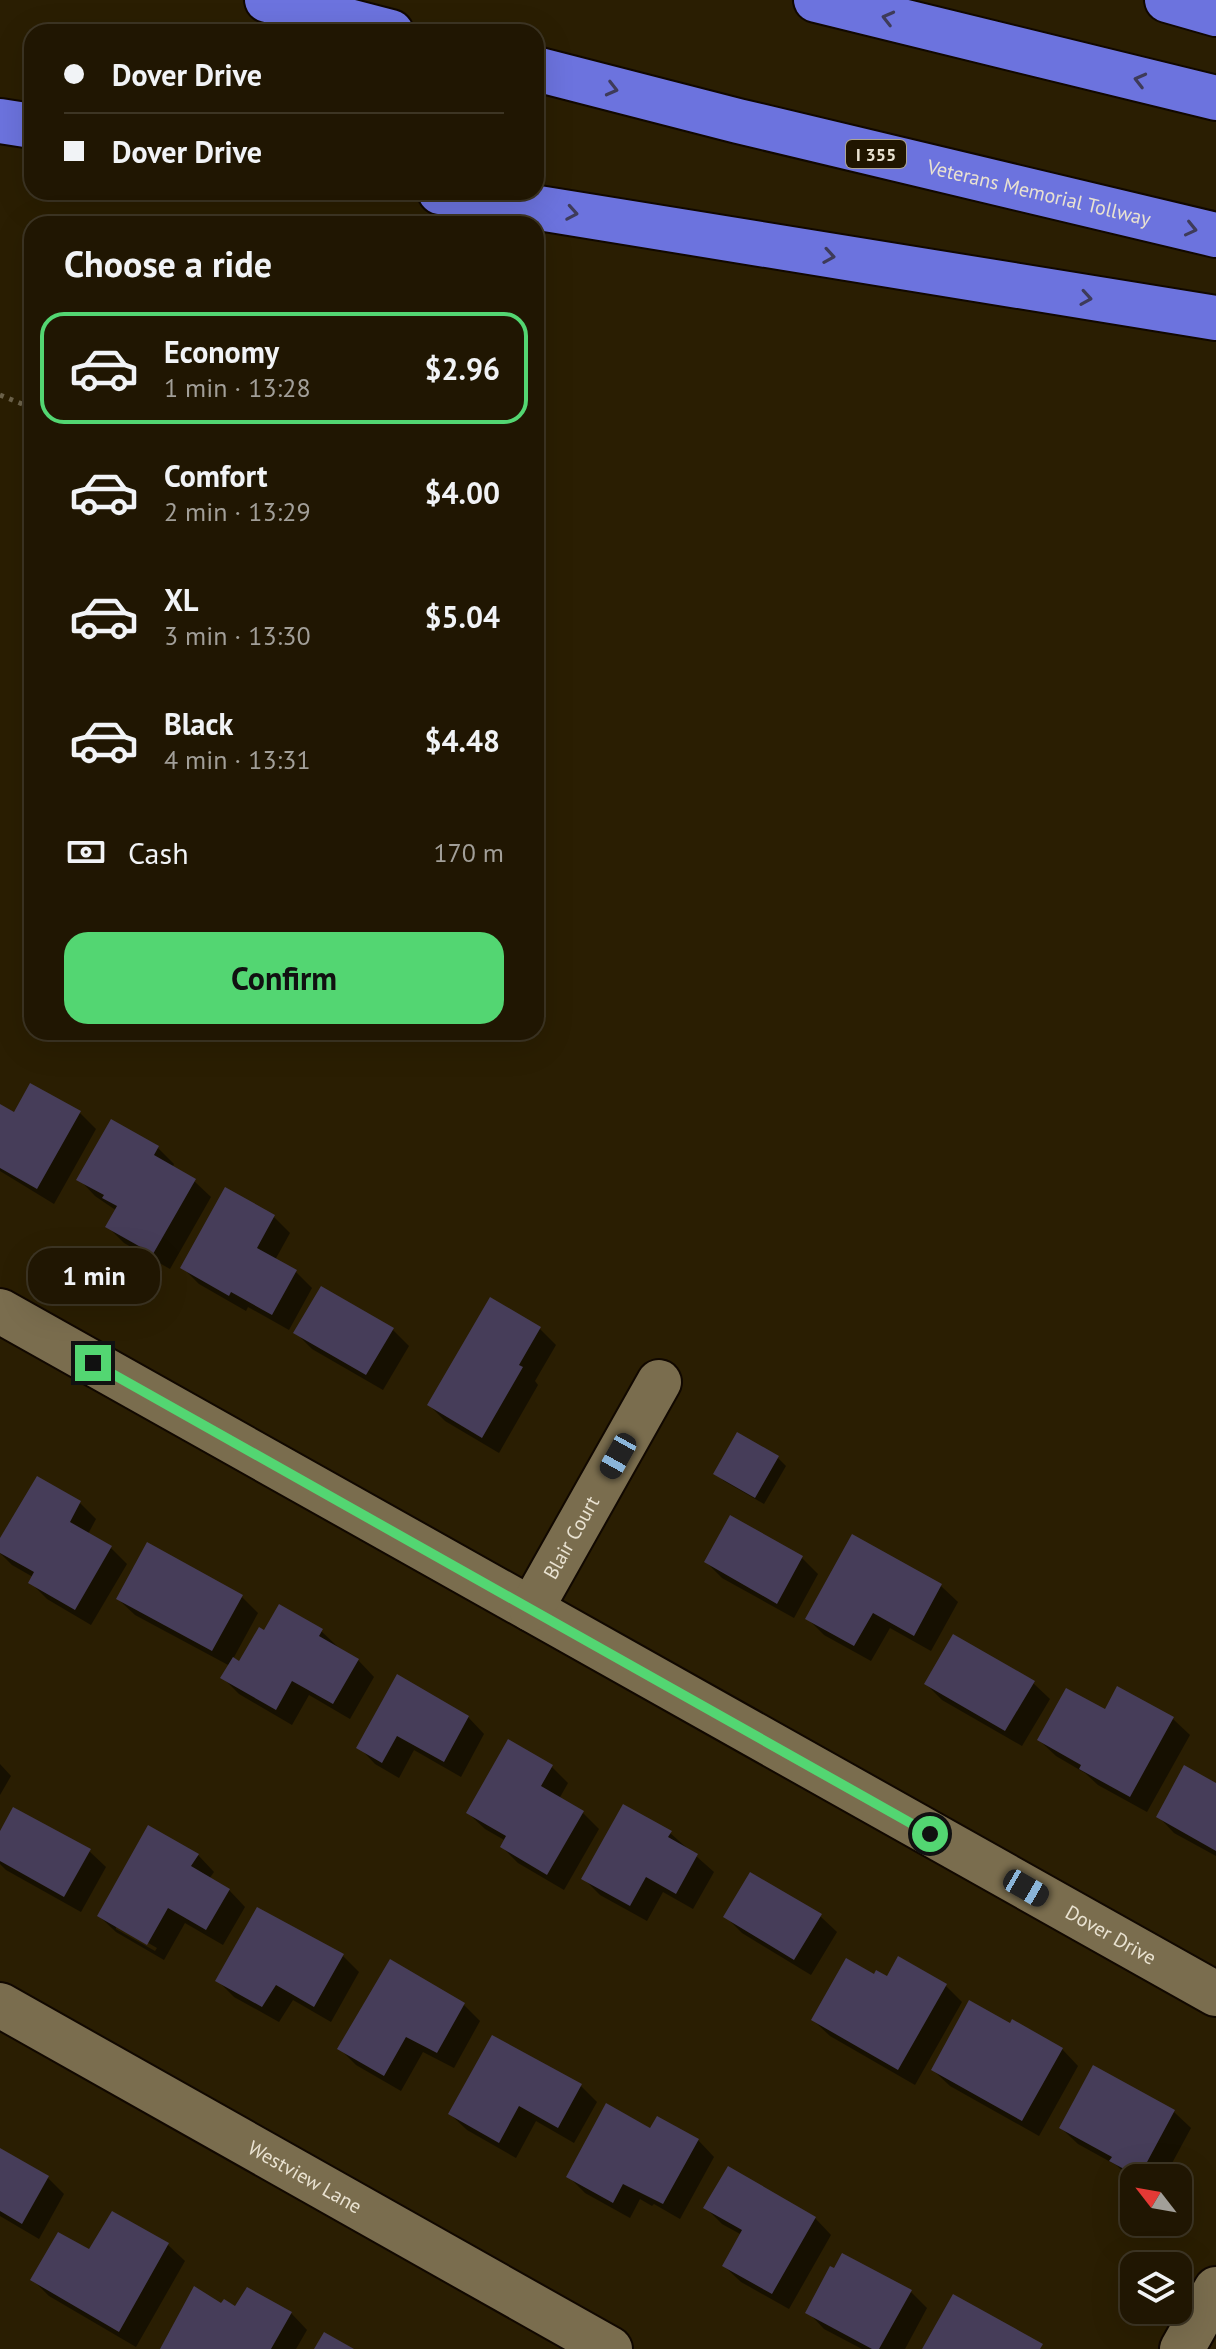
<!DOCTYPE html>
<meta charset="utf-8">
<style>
body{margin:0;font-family:"PT Sans",sans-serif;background:#281f0c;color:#f1f3f6;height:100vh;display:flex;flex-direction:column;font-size:30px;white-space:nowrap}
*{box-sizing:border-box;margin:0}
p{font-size:26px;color:#a29f99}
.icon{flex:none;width:44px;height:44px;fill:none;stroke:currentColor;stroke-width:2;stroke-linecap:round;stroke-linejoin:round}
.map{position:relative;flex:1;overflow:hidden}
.sheet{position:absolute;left:24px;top:216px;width:520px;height:824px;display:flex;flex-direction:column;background:#201602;border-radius:24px;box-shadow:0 8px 32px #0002,0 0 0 2px #3d3524}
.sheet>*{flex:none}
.banner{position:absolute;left:24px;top:24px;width:520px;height:176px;border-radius:24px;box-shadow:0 8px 32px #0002,0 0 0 2px #3d3524;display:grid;align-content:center;height:176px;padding:0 40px;background:#201602}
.needle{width:52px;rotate:301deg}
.controls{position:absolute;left:1120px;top:2164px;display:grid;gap:16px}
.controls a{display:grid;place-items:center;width:72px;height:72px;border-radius:16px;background:#201602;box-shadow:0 8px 32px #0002,0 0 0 2px #3d3524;font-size:40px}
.end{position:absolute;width:36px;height:36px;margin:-18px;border:10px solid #53d672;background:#111;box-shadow:0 0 0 4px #111}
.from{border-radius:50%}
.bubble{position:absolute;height:56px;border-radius:24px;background:#201602;box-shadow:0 8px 32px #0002,0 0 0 2px #3d3524;font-size:26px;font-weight:600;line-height:56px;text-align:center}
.car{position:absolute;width:24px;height:48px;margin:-24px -12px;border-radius:10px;box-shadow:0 0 6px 2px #0007;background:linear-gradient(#222 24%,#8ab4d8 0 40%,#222 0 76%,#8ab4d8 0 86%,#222 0)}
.banner b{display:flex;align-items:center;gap:28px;height:76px;font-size:30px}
.banner b+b{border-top:2px solid #3d3524}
.banner i{width:20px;height:20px;background:#f1f3f6}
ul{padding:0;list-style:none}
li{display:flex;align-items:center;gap:24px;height:112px;margin:0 16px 12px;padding:0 24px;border:4px solid transparent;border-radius:24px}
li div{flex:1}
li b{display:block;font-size:30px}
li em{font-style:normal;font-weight:600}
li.active{border-color:#53d672}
li>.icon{width:72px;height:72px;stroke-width:1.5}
h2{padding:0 40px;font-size:36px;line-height:96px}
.pay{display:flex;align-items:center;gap:20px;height:88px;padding:0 40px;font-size:30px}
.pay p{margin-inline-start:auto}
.cta{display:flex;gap:16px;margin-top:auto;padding:16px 40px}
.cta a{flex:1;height:92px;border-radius:24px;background:#53d672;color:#111;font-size:32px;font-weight:600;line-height:92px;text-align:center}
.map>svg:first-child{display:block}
.shadow{fill:#0007;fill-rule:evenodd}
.building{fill:#463d59}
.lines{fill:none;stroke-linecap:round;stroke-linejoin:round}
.street-casing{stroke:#110800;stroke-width:48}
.highway-casing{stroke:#110800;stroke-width:48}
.path{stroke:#6c624a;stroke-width:5;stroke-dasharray:4 6;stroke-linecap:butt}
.street{stroke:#7a6d4e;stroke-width:44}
.highway{stroke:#6c73de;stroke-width:44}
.oneway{stroke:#3e3b59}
.route{stroke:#53d672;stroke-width:10}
.labels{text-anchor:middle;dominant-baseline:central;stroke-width:6;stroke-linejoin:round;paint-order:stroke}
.shield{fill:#201500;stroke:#ada492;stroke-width:2}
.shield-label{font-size:18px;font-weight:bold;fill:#e9e2d1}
.street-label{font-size:20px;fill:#e9e2d1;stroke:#201500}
</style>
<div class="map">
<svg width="1216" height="2349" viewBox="0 0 1216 2349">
<rect width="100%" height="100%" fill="#2a1e02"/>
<!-- shadow -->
<path class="shadow" d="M0 1107 14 1115 80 1113 96 1129 54 1204 0 1171Z
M158 1148 174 1164 172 1168 194 1181 211 1197 170 1269 124 1243 108 1227 117 1211 95 1196 79 1179Z
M274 1217 290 1233 275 1260 296 1272 312 1288 289 1330 248 1307 246 1311 199 1284 182 1267Z
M539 1328 556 1345 535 1381 538 1385 499 1453 445 1421 429 1405Z
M393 1330 409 1346 383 1390 312 1349 296 1333Z
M778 1458 786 1466 764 1504 724 1481 716 1474Z
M80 1503 96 1519 88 1534 110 1547 127 1564 91 1625 47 1599 31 1583 33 1577 12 1565 0 1553V1542Z
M853 1537 941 1586 958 1602 931 1651 890 1628 871 1661 824 1635 807 1618Z
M148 1545 242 1597 258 1613 233 1659 240 1663 265 1633 321 1631 338 1647 358 1660 374 1677 350 1719 309 1695 292 1725 239 1694 223 1678 230 1666 135 1615 118 1599Z
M802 1558 818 1574 794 1618 722 1578 706 1562Z
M398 1677 468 1717 484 1734 461 1777 414 1750 399 1778 375 1764 359 1747Z
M1033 1683 1050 1699 1022 1746 942 1700 926 1684Z
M1118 1688 1173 1719 1190 1735 1147 1812 1098 1785 1085 1773 1056 1756 1039 1740 1106 1712Z
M509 1742 552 1767 568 1783 559 1799 583 1813 599 1829 564 1890 518 1863 502 1847 506 1841 485 1829 468 1813Z
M0 1764 11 1776 0 1795Z
M1216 1785V1856L1174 1833 1158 1816Z
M670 1833 714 1872 693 1909 663 1892 647 1921 600 1895 584 1879Z
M0 1835 89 1851 106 1867 81 1912 6 1870 0 1864Z
M198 1855 214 1872 209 1879 229 1890 245 1907 223 1945 185 1923 164 1960 116 1932 99 1916ZM116 1924 157 1948 155 1951 116 1929Z
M820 1916 837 1932 811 1975 742 1933 726 1917Z
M343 1956 359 1972 331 2022 293 2000 279 2022 234 1997 217 1980Z
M390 1962 464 2005 480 2021 454 2068 423 2052 401 2091 356 2065 340 2049Z
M874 1976 946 1986 962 2002 915 2085 830 2036 813 2020Z
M1062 2049 1078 2066 1039 2136 950 2086 933 2070Z
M1094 2068 1174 2112 1191 2128 1164 2178H1134V2181L1116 2165 1078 2144 1061 2128Z
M581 2086 597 2102 574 2143 536 2121 516 2158 467 2130 450 2114Z
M651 2131 698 2140 714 2157 680 2219 654 2204 652 2206 640 2199 630 2218 585 2193 568 2176Z
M0 2150 47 2177 64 2194 39 2239 0 2216Z
M706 2208 815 2218 831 2235 789 2309 741 2282 724 2266 742 2235 722 2224Z
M112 2213 168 2245 185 2261 136 2347 49 2296 32 2279 90 2252Z
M911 2292 927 2308 905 2349H862L824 2329 808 2312Z
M222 2305 291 2313 307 2330 296 2349H162Z"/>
<!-- building -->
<path class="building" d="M30 1083 81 1111 37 1189 0 1168V1104L14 1112Z
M111 1119 159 1146 154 1155 196 1179 153 1254 105 1227 117 1206 102 1198 104 1195 76 1180Z
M225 1187 275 1215 257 1248 297 1270 272 1315 231 1292 229 1296 180 1268Z
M321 1286 394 1328 366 1375 293 1333Z
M490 1297 541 1327 519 1365 523 1367 482 1438 427 1405Z
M737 1432 779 1456 755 1498 713 1474Z
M37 1476 81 1501 70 1522 112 1546 75 1610 28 1583 34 1572 0 1553V1538Z
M730 1515 803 1556 777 1604 704 1562Z
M852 1534 942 1584 914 1636 873 1613 854 1646 805 1619Z
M147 1542 243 1595 212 1651 116 1599Z
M279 1604 323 1629 319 1636 359 1659 333 1704 292 1681 276 1710 220 1678 233 1657 239 1661 259 1627 264 1630Z
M953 1634 1035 1681 1005 1731 924 1684Z
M397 1674 469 1716 444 1762 397 1736 382 1763 356 1748Z
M1117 1686 1174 1717 1130 1797 1079 1769 1081 1765 1037 1740 1066 1688 1105 1709Z
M508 1739 553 1765 541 1786 584 1811 547 1875 500 1847 506 1836 466 1813Z
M1184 1765 1216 1783V1851L1156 1817Z
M623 1804 672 1831 668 1837 698 1854 676 1894 646 1877 630 1906 581 1879Z
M13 1807 91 1849 64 1897 0 1861V1831Z
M148 1825 199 1854 191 1866 230 1889 206 1930 168 1908 147 1945 97 1916Z
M750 1872 822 1914 794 1960 723 1917Z
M257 1907 344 1954 314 2007 276 1985 262 2007 215 1981Z
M898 1956 947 1984 898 2070 811 2020 846 1958 874 1974 876 1970 887 1976Z
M390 1959 465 2003 437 2053 406 2037 384 2076 337 2049Z
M969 2000 1010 2023 1012 2019 1063 2048 1022 2121 931 2070Z
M492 2035 582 2084 558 2128 519 2106 499 2143 448 2114Z
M1093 2065 1175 2110 1139 2177 1109 2161 1112 2157 1059 2128Z
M606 2103 650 2128 657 2116 699 2139 663 2204 623 2184 613 2203 566 2177Z
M0 2148 49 2176 22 2224 0 2211Z
M728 2166 816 2217 772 2294 722 2266 742 2230 703 2208Z
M112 2211 169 2243 119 2332 30 2280 58 2232 89 2249Z
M842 2253 912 2290 879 2349H872L805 2313 830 2266 834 2268Z
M194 2286 221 2303 224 2299 235 2306 247 2287 292 2312 271 2349H160Z
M953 2294 1043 2344 1040 2349H922Z
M324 2332 354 2349H314Z"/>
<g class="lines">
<!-- street casing -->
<g class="street-casing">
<g id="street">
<path id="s1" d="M0 1311 1216 1994"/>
<path id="s2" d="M531 1609 659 1382"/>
<path id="s3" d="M0 2005 610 2349"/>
<path d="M1182 2349 1216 2289"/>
</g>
</g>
<!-- highway casing -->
<g class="highway-casing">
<g id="highway">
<path d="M267 0 391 32"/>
<path d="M816 0 1216 98"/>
<path d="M1167 0 1216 14"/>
<path id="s4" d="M536 69 738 121 1216 235"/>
<path d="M0 121 32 126"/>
<path d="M440 192 1216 318"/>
</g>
</g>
<!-- path -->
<path class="path" d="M0 395 32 408"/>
<!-- street -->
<use href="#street" class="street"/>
<!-- highway -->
<use href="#highway" class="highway"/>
</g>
<!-- one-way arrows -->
<defs><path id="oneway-chevron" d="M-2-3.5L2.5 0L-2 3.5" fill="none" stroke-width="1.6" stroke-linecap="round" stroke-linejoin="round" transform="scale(2)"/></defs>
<g class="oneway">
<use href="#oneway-chevron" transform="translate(888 18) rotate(-166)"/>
<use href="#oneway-chevron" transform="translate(1140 80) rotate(-166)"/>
<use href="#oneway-chevron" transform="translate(612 89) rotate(14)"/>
<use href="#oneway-chevron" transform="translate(572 213) rotate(10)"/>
<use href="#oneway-chevron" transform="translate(1191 229) rotate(13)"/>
<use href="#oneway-chevron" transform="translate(829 256) rotate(9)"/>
<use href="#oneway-chevron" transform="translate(1086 298) rotate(9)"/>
</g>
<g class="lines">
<!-- route -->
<path class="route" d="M93 1363 930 1834"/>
</g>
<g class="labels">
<!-- shield labels -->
<rect class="shield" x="846" y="140" width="60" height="28" rx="6"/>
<g class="shield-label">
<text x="876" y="154">I 355</text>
</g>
<!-- street labels -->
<g class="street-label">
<text stroke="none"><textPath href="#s4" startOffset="518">Veterans Memorial Tollway</textPath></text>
<text stroke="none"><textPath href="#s2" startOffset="82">Blair Court</textPath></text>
<text stroke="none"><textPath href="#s1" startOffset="1274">Dover Drive</textPath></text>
<text stroke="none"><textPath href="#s3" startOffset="350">Westview Lane</textPath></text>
</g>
</g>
</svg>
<div class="controls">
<a><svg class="needle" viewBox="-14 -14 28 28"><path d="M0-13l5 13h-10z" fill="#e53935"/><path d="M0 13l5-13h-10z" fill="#a29f99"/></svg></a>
<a><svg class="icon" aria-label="layers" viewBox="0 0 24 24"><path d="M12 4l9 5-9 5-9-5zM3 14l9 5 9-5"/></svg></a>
</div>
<i class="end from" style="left:930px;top:1834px"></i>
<i class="end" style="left:93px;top:1363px"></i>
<div class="bubble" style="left:28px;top:1248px;width:132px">1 min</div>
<i class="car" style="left:618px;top:1456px;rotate:209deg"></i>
<i class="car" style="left:1026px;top:1888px;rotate:120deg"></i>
<div class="banner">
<b><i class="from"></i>Dover Drive</b>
<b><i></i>Dover Drive</b>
</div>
<section class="sheet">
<h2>Choose a ride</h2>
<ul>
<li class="active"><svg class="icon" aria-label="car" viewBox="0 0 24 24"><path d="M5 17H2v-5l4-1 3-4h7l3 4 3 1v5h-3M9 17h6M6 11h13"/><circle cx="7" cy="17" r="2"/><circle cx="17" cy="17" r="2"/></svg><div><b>Economy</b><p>1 min · 13:28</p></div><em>$2.96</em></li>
<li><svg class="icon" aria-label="car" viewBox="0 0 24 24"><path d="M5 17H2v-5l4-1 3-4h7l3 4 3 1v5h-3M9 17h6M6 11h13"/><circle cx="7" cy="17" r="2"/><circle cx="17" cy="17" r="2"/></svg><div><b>Comfort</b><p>2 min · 13:29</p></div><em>$4.00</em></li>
<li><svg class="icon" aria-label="car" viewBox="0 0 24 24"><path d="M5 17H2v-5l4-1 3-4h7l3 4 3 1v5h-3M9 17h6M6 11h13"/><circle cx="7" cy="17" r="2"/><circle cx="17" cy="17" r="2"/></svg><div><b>XL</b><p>3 min · 13:30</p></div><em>$5.04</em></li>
<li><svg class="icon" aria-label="car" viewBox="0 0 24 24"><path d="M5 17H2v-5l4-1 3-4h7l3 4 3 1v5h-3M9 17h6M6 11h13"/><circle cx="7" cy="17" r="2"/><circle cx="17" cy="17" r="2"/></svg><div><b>Black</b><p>4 min · 13:31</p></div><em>$4.48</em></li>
</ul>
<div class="pay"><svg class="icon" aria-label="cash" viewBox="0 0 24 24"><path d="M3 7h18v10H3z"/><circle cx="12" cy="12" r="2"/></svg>Cash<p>170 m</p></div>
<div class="cta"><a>Confirm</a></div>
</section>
</div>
